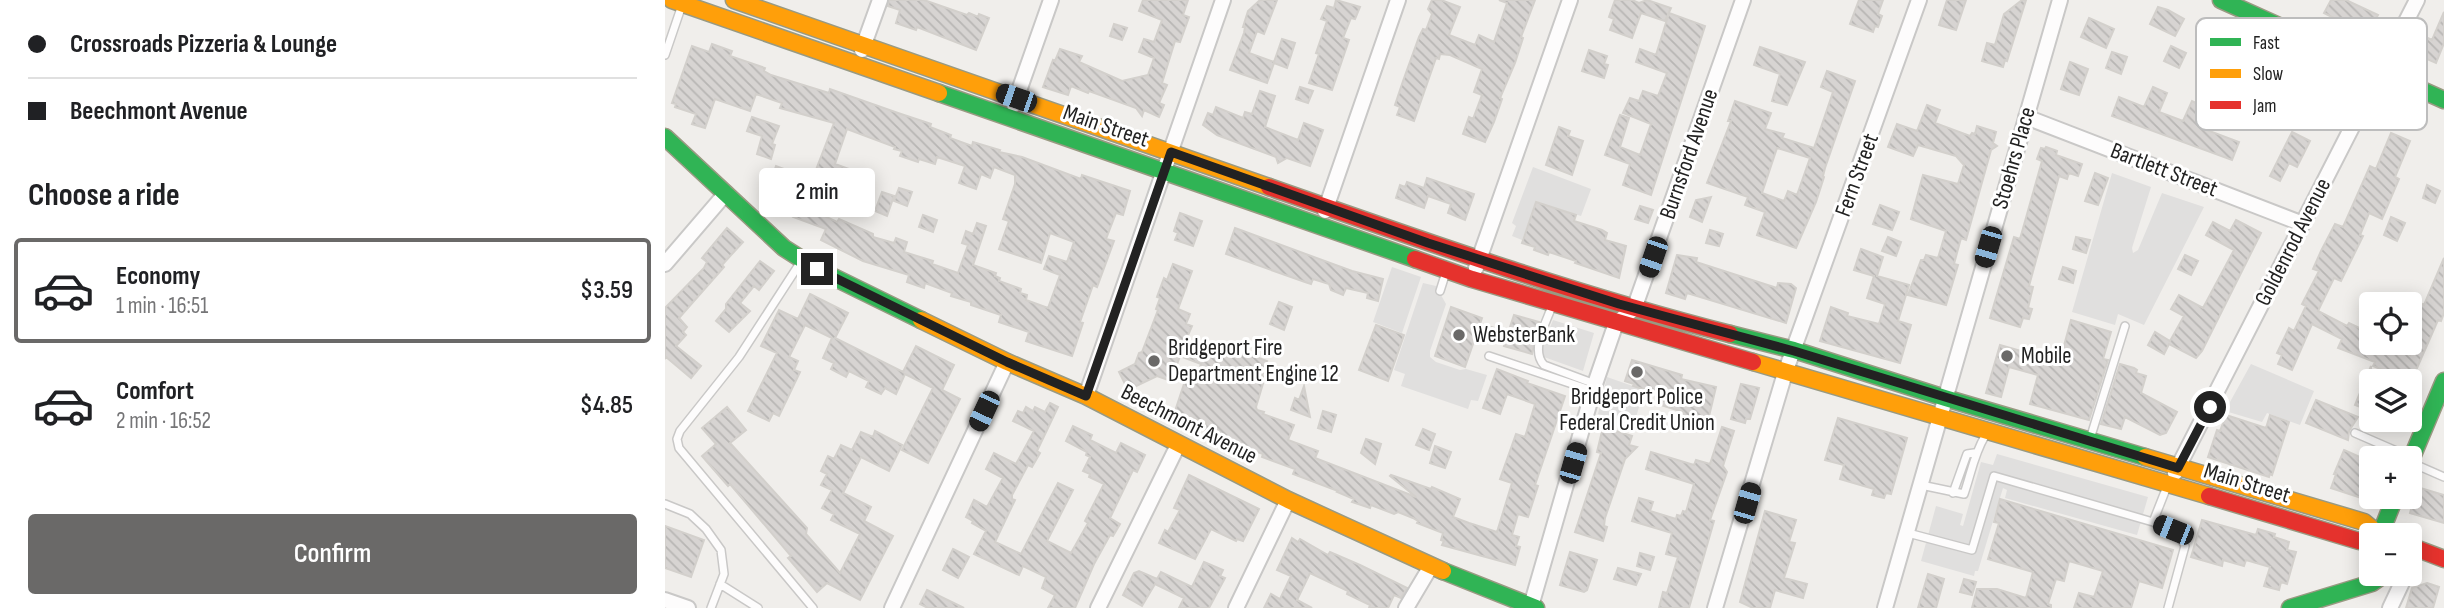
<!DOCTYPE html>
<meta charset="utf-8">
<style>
body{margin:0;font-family:"Sofia Sans Condensed",sans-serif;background:#f2f2f2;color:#202124;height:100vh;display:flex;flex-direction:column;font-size:26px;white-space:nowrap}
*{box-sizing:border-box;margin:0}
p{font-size:23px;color:#757577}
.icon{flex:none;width:38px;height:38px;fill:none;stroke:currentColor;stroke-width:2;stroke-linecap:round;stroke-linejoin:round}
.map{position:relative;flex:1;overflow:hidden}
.side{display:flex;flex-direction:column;background:#fff;width:665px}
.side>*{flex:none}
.banner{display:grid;align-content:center;height:154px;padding:0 28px;background:#fff}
.fabs{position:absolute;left:1694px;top:292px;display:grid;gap:14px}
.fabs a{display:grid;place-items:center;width:63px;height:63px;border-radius:7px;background:#fff;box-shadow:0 4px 18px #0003;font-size:35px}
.end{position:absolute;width:32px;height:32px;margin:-16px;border:9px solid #222;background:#fff;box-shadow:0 0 0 4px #fff}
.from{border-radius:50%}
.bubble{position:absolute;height:49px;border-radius:7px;background:#fff;box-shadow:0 4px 18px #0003;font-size:23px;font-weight:600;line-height:49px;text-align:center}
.car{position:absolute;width:21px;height:42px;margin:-21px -10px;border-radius:9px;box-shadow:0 0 5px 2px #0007;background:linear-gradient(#222 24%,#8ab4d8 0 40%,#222 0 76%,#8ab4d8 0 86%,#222 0)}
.banner b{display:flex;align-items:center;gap:24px;height:66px;font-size:26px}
.banner b+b{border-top:2px solid #e0e0e0}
.banner i{width:18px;height:18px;background:#202124}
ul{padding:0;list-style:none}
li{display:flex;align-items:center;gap:21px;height:105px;margin:0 14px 10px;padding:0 14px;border:4px solid transparent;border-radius:7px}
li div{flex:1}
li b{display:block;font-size:26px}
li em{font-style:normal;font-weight:600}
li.selected{border-color:#6a6968}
li>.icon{width:63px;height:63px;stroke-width:1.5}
h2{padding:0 28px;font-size:32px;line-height:84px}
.cta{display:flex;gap:14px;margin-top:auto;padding:14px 28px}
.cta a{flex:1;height:80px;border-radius:7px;background:#6a6968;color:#fff;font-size:28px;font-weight:600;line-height:80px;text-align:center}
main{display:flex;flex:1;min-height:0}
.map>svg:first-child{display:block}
.parking{fill:#e0dfde}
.building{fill:url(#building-back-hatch);stroke:#d3d0cc;stroke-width:2;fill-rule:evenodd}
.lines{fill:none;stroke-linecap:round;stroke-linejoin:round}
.lane-casing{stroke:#c9c8c7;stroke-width:10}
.street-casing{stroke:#c9c8c7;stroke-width:18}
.fast-casing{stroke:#999a82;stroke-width:19}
.slow-casing{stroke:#999a82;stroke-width:19}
.jam-casing{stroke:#999a82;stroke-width:19}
.lane{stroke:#fdfcfc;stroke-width:7}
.street{stroke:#fdfcfc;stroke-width:14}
.fast{stroke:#30b455;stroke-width:16}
.slow{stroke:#ff9f0a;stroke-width:16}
.jam{stroke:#e5322d;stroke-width:16}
.route{stroke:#222;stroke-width:9}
.poi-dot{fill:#6a6968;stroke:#fff;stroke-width:2.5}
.labels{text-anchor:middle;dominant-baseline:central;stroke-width:6;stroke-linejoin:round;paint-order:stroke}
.street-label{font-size:23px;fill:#222;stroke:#fff}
.poi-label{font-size:23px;fill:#222;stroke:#fff;text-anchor:start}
.key{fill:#fff;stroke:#bdbdbd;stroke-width:2}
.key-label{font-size:19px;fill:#222}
</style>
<main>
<section class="side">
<div class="banner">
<b><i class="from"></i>Crossroads Pizzeria &amp; Lounge</b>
<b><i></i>Beechmont Avenue</b>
</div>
<h2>Choose a ride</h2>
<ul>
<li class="selected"><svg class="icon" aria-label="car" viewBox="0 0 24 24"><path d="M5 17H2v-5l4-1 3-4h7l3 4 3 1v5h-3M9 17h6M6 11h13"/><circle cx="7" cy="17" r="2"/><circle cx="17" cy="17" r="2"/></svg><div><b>Economy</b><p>1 min · 16:51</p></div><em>$3.59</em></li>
<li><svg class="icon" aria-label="car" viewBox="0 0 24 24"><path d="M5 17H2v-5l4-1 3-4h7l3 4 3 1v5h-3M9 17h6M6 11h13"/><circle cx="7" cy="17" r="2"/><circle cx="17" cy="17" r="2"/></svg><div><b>Comfort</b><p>2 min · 16:52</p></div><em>$4.85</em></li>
</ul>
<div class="cta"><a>Confirm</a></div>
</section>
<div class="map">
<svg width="1779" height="608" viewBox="0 0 1779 608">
<defs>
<pattern id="building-back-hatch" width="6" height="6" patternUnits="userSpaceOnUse" patternTransform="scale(1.75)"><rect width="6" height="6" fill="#d7d4d2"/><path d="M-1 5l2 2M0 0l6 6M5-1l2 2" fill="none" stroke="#b8b6b4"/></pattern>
</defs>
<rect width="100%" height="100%" fill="#f0eeeb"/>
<!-- parking -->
<path class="parking" d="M868 167 926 189 916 216 871 202 857 240 847 236 851 226 847 223Z
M1447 173 1486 187 1467 248 1468 253 1473 250 1497 193 1539 207 1479 325 1453 314 1450 325 1407 312Z
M727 267 756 277 737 333 708 322Z
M758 283 771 286 781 304 765 351V357L771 362 795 370 801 369 822 375 813 401 806 400 803 409 736 386 740 374 729 370Z
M888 320 929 333 918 371 879 357 876 350Z
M1586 364 1649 391 1635 425 1602 413 1597 422 1560 411Z
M942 377 979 390 969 424 933 414Z
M1332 454 1483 497 1472 535 1340 498 1342 490 1338 488 1313 571H1310L1309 576 1256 561 1271 506 1298 514 1295 525 1298 526 1316 462 1328 465Z"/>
<!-- building -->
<path class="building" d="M224 0H259L302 15 304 13 313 17 314 14 324 18 311 50 252 27 251 30 231 23 235 10 223 6Z
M478 0H523L518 15 524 17 515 42 510 41 497 83 502 85 494 103 499 105 494 117 479 110 477 116 471 108 424 91 423 93 406 86 403 95 378 87 388 60 390 61 395 49 417 56 414 62 457 81 483 75 489 58 474 52 479 39 489 42 497 20 474 11Z
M595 0H612L599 34 592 31 584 53 609 62 617 39 630 43 622 68 609 63 602 83 565 70 579 33 580 27H578L583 11Z
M671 0 695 7 690 19 686 18 678 38 684 40 667 90 644 83 654 54 651 53 662 21 656 19 662 6 669 8Z
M767 0H776L795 7 784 35 810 45 814 35 829 42 842 3 834 0H870L856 37 858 38 850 63 835 98 837 99 829 122 820 142 798 134 804 117 808 119 817 95 809 92 817 69 785 55 775 54 774 59 771 58 749 121 732 115 735 107 730 105 738 81 754 37 758 29 761 30 767 14 763 9Z
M950 0H967L974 3 982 0 1006 8 1000 21 976 13 967 38 945 30 949 19 944 17Z
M1194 0H1218L1213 14 1217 16 1213 27 1210 26 1208 32 1185 24Z
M1282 0H1301L1291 30 1274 25Z
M1357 0H1361L1342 61 1340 60 1338 67 1317 61 1322 43 1330 45 1339 14Z
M1666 0H1681L1713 15 1705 29 1693 23 1688 33 1673 25 1675 21 1659 13Z
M1493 7 1503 10 1519 19 1510 36 1485 24Z
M1779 12V43L1771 63 1755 56 1763 38 1767 40Z
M1004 13 1040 26 986 195 958 185 965 164 940 155 955 115 964 118 955 147 975 155 986 124 958 113 965 98 974 101 978 91 993 96 1002 73 971 62 975 49 991 55Z
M1424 18 1449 29 1441 48 1416 37Z
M449 24 462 28 457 40 445 36Z
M47 44 67 51 65 56 100 68 99 71 106 75 164 93 165 89 233 113 266 124 265 127 286 135 285 138 307 146 308 142 335 150 334 152 357 157 416 179 417 175 465 191 458 215 451 213 441 239 449 241 432 287 428 285 415 322 418 323 407 356 361 341 364 332 334 322 336 315 306 305V302L286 296 287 293 260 283 259 288 242 282 244 275 198 261 156 240 161 229 128 217 132 204 101 194 111 166 146 179 137 202 154 209 153 213 172 222 174 219 208 234V237L229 243 231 238 242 242 239 252 268 261 267 264 293 273 303 245 297 243 301 231 308 234 312 223 321 226 308 265 331 273 330 276 335 278 334 281 356 289 355 293 362 295 361 300 383 308 395 275 379 269 384 256 402 262 409 242 385 233 376 263 334 249 344 221 338 219 350 184V175L329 167 325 178 316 174 311 189 294 183 300 166 272 157 270 164 254 159 253 162 235 156 237 151 229 149 230 147 182 129 170 164 187 170 183 181 166 175 160 194 144 188 169 123 115 108 117 103 91 94 85 111 50 99 40 128 27 124 31 114 10 107 11 104 7 103 27 46 44 52Z
M1506 46 1521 53 1514 68 1499 61Z
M1095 47 1140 62 1122 105 1107 101 1115 74 1089 65Z
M924 50 942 56 939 64 943 65 939 78 917 71Z
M1447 52 1462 57 1456 74 1441 68Z
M1405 62 1423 69 1414 95 1396 89Z
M1162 71 1190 81 1160 168 1158 176 1159 177 1151 202 1131 248 1092 235 1100 212 1080 205 1083 197 1042 183 1066 121H1063L1070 101 1106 113 1100 129 1119 134 1117 138 1149 148 1168 92 1156 87ZM1112 148 1145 158 1132 195 1123 191 1119 201 1097 193Z
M635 87 648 91 643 103 631 99Z
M1488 87 1502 93 1494 112 1518 121 1527 101 1547 110 1539 129 1574 142 1567 160 1447 116 1454 97 1479 107Z
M595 91 610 96 600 127 633 140 639 123 658 130 645 166 622 158 613 163 611 157 552 135 538 125 543 113 548 115 551 107 578 118 580 112 587 114Z
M1262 105 1275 110 1270 123 1305 136 1307 133 1310 134 1312 126 1331 132 1328 143 1332 146 1326 150 1301 240 1296 238 1289 264 1293 265 1281 305 1243 295 1256 260H1259L1261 255 1273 258 1281 231 1246 219 1258 175 1293 184 1299 165 1291 156 1253 145 1248 156 1223 147 1232 124 1252 131Z
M87 117 114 126 107 144 110 145 106 159 92 154 97 136 82 131Z
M894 127 905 131 903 136 918 141 907 175 881 165Z
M1627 132 1645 141 1632 167 1624 163 1615 181 1605 176Z
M1726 133 1745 141 1730 177 1734 179 1717 219 1704 213 1695 235 1698 236 1676 281 1669 278 1653 311 1682 326 1684 323 1703 332 1700 339 1706 343 1745 355V305L1755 309 1757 304 1759 305 1779 258V313L1776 321 1773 320 1745 384V379L1744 382H1730L1732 376 1708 366 1710 362 1673 348 1677 339 1647 324 1627 370 1613 364 1617 355 1612 353 1624 328 1629 331 1641 306 1637 304 1654 271 1648 269 1656 251 1670 224 1678 227 1705 166 1711 169Z
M1381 147 1392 151 1391 155 1417 164 1413 176 1404 173 1402 179 1394 176 1364 286 1368 287 1363 308 1367 309 1364 319 1358 318 1355 327 1325 318 1349 237 1355 239 1377 161 1372 159 1376 148 1380 149Z
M1430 173 1443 178 1433 205 1420 201Z
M762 178 809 194 800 220 783 213 786 204 763 196 759 208 731 198 735 185 740 187 742 182 759 188Z
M1762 185 1775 191 1770 203 1758 198Z
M234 188 247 192 242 206 229 201Z
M217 192 229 196 222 216 210 211Z
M1046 197 1037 222 1025 217 1031 200Z
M871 202 911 215 909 221 937 230 942 233 940 240 961 246 954 278 910 263 911 261 884 252 883 255 869 250 870 247 857 243Z
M1215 205 1234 212 1227 230 1208 224Z
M975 206 988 210 983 223 970 219Z
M515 213 537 221 528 246 510 240 513 233 509 231Z
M258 215 272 220 268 232 254 227Z
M1726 217 1740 223 1732 241 1719 235Z
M1571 220 1596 233 1537 351 1531 358 1504 344 1499 354 1483 345 1490 332 1505 341 1519 316 1506 309 1514 295 1538 308 1569 250 1541 235 1548 222 1565 231Z
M62 228 78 242 57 265 59 267 14 318 22 327 18 332 21 335 11 346 36 366 26 378 1 357 0 359V308L39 268 42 262 37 258Z
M570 228 687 271 718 279 713 301 702 298 703 293 681 288 678 295 666 290 664 284 648 279 646 284 640 282 561 254Z
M1045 230 1058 234 1054 246 1041 243Z
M1223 237 1236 242 1231 256 1217 251Z
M1411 237 1425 240 1421 253 1408 249Z
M1196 249 1218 257 1212 276 1244 285 1233 321 1246 325 1235 363 1155 341 1166 307 1183 313 1182 316 1214 324 1220 304 1202 298 1209 276 1189 270Z
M1012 255 1032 258 1031 262 1112 288 1113 283 1126 284 1131 288 1121 323 1022 293 1020 299 1001 293Z
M1520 255 1533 261 1526 275 1513 269Z
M95 261 109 271 94 290 89 286 75 303 85 311 64 332 51 321 61 309V304Z
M508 264 527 271 513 309 525 314 521 324 527 326 520 342 556 355 560 345 602 361 597 376 600 377 591 407 592 410 599 412 598 414 629 425 623 440 653 451 650 458 751 497 725 476 726 475 766 489 767 487 795 499 788 517 804 523 832 532 847 483 835 479 851 434 860 437 870 404 842 394 835 414 818 408 832 369 863 381 862 383 900 396 870 485 873 486 863 517 853 514 847 535 854 537 851 546 855 547 850 565 777 545 779 541 776 540 778 533 752 523 753 521 748 518 733 512 729 514 706 505 705 508 687 502 689 499 672 492 673 491 628 474 630 469 597 457 598 454 568 443 569 440 539 430 541 423 513 413 510 411 520 381 529 384 536 364 515 356 506 381 492 376 463 390 454 372 470 364 474 353 477 352 493 310 491 309 495 298 492 297 499 278 502 280Z
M1398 267 1411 271 1408 283 1394 279Z
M145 294 183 313 170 338 238 372 251 346 289 365 277 390 295 399 263 463 237 450 268 388 240 374 231 394 220 388 216 394 201 387 204 381 184 371 181 377 166 369 169 363 158 358 167 338 140 325 124 357 133 361 129 370 135 372 114 416 108 413 104 421 83 411 112 353 96 346 114 310 133 319Z
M614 302 627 307 619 330 605 324Z
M786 307 817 318 800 367 770 356Z
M849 315 874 322 867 354 839 346 840 343 817 334 821 325 843 333Z
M1406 320 1446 332 1438 359 1443 360 1424 420 1365 404 1373 375 1344 367 1336 397 1321 393 1335 345 1363 353 1365 349 1380 353 1381 348 1397 353Z
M711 325 739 335 723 381 694 370Z
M967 360 1017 375 1016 379 1051 387 1041 429 1015 423 1018 412 990 403 993 394 968 386 969 384 960 381Z
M1455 364 1469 368 1472 370 1471 373 1481 376 1476 393 1512 412 1501 433 1495 435 1460 417 1456 429 1436 424Z
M1706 366V411L1690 405Z
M1076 384 1094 388 1085 419H1081L1080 423 1066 419Z
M639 386 645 417 626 410 630 398 634 400Z
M1651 400 1693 417 1684 431 1683 440 1641 423Z
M385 403 393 407 372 451 375 453 367 467 363 465 347 495V499L350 500 330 542 356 554 393 483 408 490 382 541 406 553 423 523 420 521 439 484 424 477 425 474 418 471 425 457 421 455 422 452 401 441 408 426 427 435 425 440 451 453 456 443 480 455 472 472 468 470 445 518 455 524 448 536 445 535 429 564 410 608H383L390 595 377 588 381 577 358 566 354 575 309 554 321 531 307 523 308 521 301 517 309 500 322 507 338 478 321 469 329 453 351 464 369 431 348 421 353 411 358 413 361 407 368 411 370 407 380 412Z
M62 407 81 430 65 443 142 528 141 534 175 573 195 534 166 520 169 514 157 508 167 490 156 485 162 474 156 471 163 456 169 459 176 445 187 450 196 432 208 437 210 431 237 445 224 471 196 457 178 493 206 507 199 521 228 536 195 600 162 583 152 592 123 558 126 556 65 484 63 486 37 456 51 444 37 428Z
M658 411 671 415 666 432 653 428Z
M1561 415 1601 428 1605 415 1624 422 1607 475 1605 474 1604 477 1543 457 1552 430 1555 431Z
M1173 418 1242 438 1226 494 1221 493 1219 498 1207 495 1209 489 1175 479 1179 465 1160 460Z
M938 427 967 436 964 445 972 447 960 459 940 518 939 526 942 527 938 541 910 532 936 453 932 452Z
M1057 427 1069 431 1058 466 1062 472 1045 520 1049 521 1024 608H994L998 592 1002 593 1013 557 1001 554 1007 533 967 521 974 498 988 502 985 511 1011 519 1012 515 1016 516 1018 511 1021 512 1029 484 981 469 986 452 1029 465 1031 460 1045 464Z
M758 429 770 434 764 450 751 445Z
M701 439 716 444 710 464 696 453Z
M770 446 786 452 780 468 765 463Z
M1679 450 1706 462V501L1666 488 1671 474H1669Z
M524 475 594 509 578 541 572 539 571 541 546 529 530 559 494 543 500 530 503 532 515 510 509 508Z
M1752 487 1779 495V523L1745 513Z
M1335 499 1508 550 1497 588 1474 581 1466 608H1409L1414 593 1429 597 1438 571 1404 561 1399 581 1391 579 1383 604 1386 605V608H1307L1312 589H1332L1361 598 1368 572 1323 559 1334 523 1329 522Z
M1100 511 1131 520 1124 542 1130 543 1119 578 1142 584 1138 598 1110 590 1105 608H1088L1075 602Z
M1537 520 1591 535 1593 529 1610 534 1609 537 1624 542 1622 550 1631 552 1622 584 1616 582 1614 590 1599 586 1605 567 1581 560 1579 566 1558 560 1557 566 1526 557Z
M0 526 39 540 26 577 0 568Z
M627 538 633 542 635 539 663 555 665 552 695 565 742 588 736 598 729 595 723 608H704L705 605 682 594 683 591 645 573 632 600 647 608H599L606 594 615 599 626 576 612 570Z
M288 549 304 557 293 578 278 570Z
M905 552 932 560 922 590 919 592 895 585Z
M975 553 989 557 985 570 972 566Z
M539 562 558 570 555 576 560 578 544 608H514L519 598 490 584 477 606 458 595 469 573 474 571 492 579 496 572 527 587Z
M953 568 976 574 971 585 949 579Z
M1263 574 1279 579 1271 608H1253Z
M1299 579 1311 582 1307 595 1295 592Z
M1762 583 1774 587 1768 608H1741L1747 588Z
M262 590 299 608H263L255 604Z"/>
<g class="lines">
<!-- lane casing -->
<g class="lane-casing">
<path id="lane" d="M0 55 16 8
M135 263 74 357 15 431 12 439 14 448 148 608
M775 291 781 272
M887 306C881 323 865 350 879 365L930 384
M824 356 928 391
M1690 433 1736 453 1741 458
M1425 439 1460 326
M1747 463 1779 477
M1256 485 1299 494C1306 474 1309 454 1320 436
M1288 493 1302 454 1309 453
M0 504 25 514 41 529 56 550 59 574 46 608
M1488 522C1502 528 1513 531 1520 546L1503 608
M1243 533 1307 550 1329 476 1488 522 1501 489
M55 584 93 608"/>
</g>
<!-- street casing -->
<g class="street-casing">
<path id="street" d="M197 50 215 0
M349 105 386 0
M1361 117 1638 224
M660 211 733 0
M0 264 61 193
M811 268 905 0
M421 396 558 0
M1510 473 1752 0
M0 600 23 608
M866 606 930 384 951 323 969 309 1078 0
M227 608 342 362
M433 608 513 445
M571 608 623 500
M741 608 766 566
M1050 608 1120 373 1254 0
M1220 608 1395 0
M1725 608 1741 574"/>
</g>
<!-- fast casing -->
<g class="fast-casing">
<path id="fast" d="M1556 0 1779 100
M274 93 750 259
M0 137 119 248 152 269 256 320
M1065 334 1129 350 1280 398 1480 457
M1745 462 1779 381
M1715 535 1730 497
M778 571 871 608
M1625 608 1707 583 1720 574"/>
</g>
<!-- slow casing -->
<g class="slow-casing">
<path id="slow" d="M7 0 274 93
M69 0 604 187
M256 320 342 362 421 396 623 500 778 571
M1088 362 1544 496
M1480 457 1699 522 1716 536"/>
</g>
<!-- jam casing -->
<g class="jam-casing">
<path id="jam" d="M604 187C756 240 908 294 1065 334
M750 259 807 279 1088 362
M1544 496 1694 541 1706 537
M1745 546 1779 559"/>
</g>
<!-- lane -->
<use href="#lane" class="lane"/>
<!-- street -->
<use href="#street" class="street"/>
<!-- fast -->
<use href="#fast" class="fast"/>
<!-- slow -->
<use href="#slow" class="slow"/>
<!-- jam -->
<use href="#jam" class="jam"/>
</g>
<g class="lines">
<!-- route -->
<path class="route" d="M152 269 342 362 421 396 506 152 763 243 954 304 1129 351 1513 468 1545 407"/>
</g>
<!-- markers -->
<g class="poi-dot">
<circle cx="794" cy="335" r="7"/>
<circle cx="1342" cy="356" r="7"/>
<circle cx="489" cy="361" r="7"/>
<circle cx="972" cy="372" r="7"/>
</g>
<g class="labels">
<!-- street labels -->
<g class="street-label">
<text transform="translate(441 126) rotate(19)">Main Street</text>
<text transform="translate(1024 154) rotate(-71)">Burnsford Avenue</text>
<text transform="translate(1349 158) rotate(-74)">Stoehrs Place</text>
<text transform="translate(1499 170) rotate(21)">Bartlett Street</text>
<text transform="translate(1192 175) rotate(-70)">Fern Street</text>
<text transform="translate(1628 242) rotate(-63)">Goldenrod Avenue</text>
<text transform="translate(524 424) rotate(27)">Beechmont Avenue</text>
<text transform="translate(1582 483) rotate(17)">Main Street</text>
</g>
<!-- poi labels -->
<g class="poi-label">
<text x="808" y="335">WebsterBank</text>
<text x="503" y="348">Bridgeport Fire<tspan x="503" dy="26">Department Engine 12</tspan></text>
<text x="1356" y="356">Mobile</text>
<text x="972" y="397" text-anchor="middle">Bridgeport Police<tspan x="972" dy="26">Federal Credit Union</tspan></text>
</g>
</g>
<!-- legend -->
<rect x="1531" y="18" width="231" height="112" rx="10" class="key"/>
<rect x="1545" y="38" width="31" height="8" fill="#30b455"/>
<rect x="1545" y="69" width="31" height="9" fill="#ff9f0a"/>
<rect x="1545" y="101" width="31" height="8" fill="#e5322d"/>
<g class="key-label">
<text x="1588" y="49">Fast</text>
<text x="1588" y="80">Slow</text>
<text x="1588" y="112">Jam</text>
</g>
</svg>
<div class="fabs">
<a><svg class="icon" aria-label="locate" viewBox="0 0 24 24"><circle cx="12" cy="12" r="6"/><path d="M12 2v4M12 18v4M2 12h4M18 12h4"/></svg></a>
<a><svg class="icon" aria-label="layers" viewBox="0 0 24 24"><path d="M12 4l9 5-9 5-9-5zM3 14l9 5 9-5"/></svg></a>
<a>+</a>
<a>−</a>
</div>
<i class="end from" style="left:1545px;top:407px"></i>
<i class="end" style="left:152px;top:269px"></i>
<div class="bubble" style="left:94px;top:168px;width:116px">2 min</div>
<i class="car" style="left:351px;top:98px;rotate:289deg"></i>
<i class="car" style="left:1323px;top:247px;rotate:196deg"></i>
<i class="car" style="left:988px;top:257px;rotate:199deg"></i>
<i class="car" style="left:319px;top:411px;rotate:205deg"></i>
<i class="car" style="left:908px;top:463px;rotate:16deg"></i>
<i class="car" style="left:1082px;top:503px;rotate:16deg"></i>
<i class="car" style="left:1508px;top:530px;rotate:292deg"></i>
</div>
</main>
